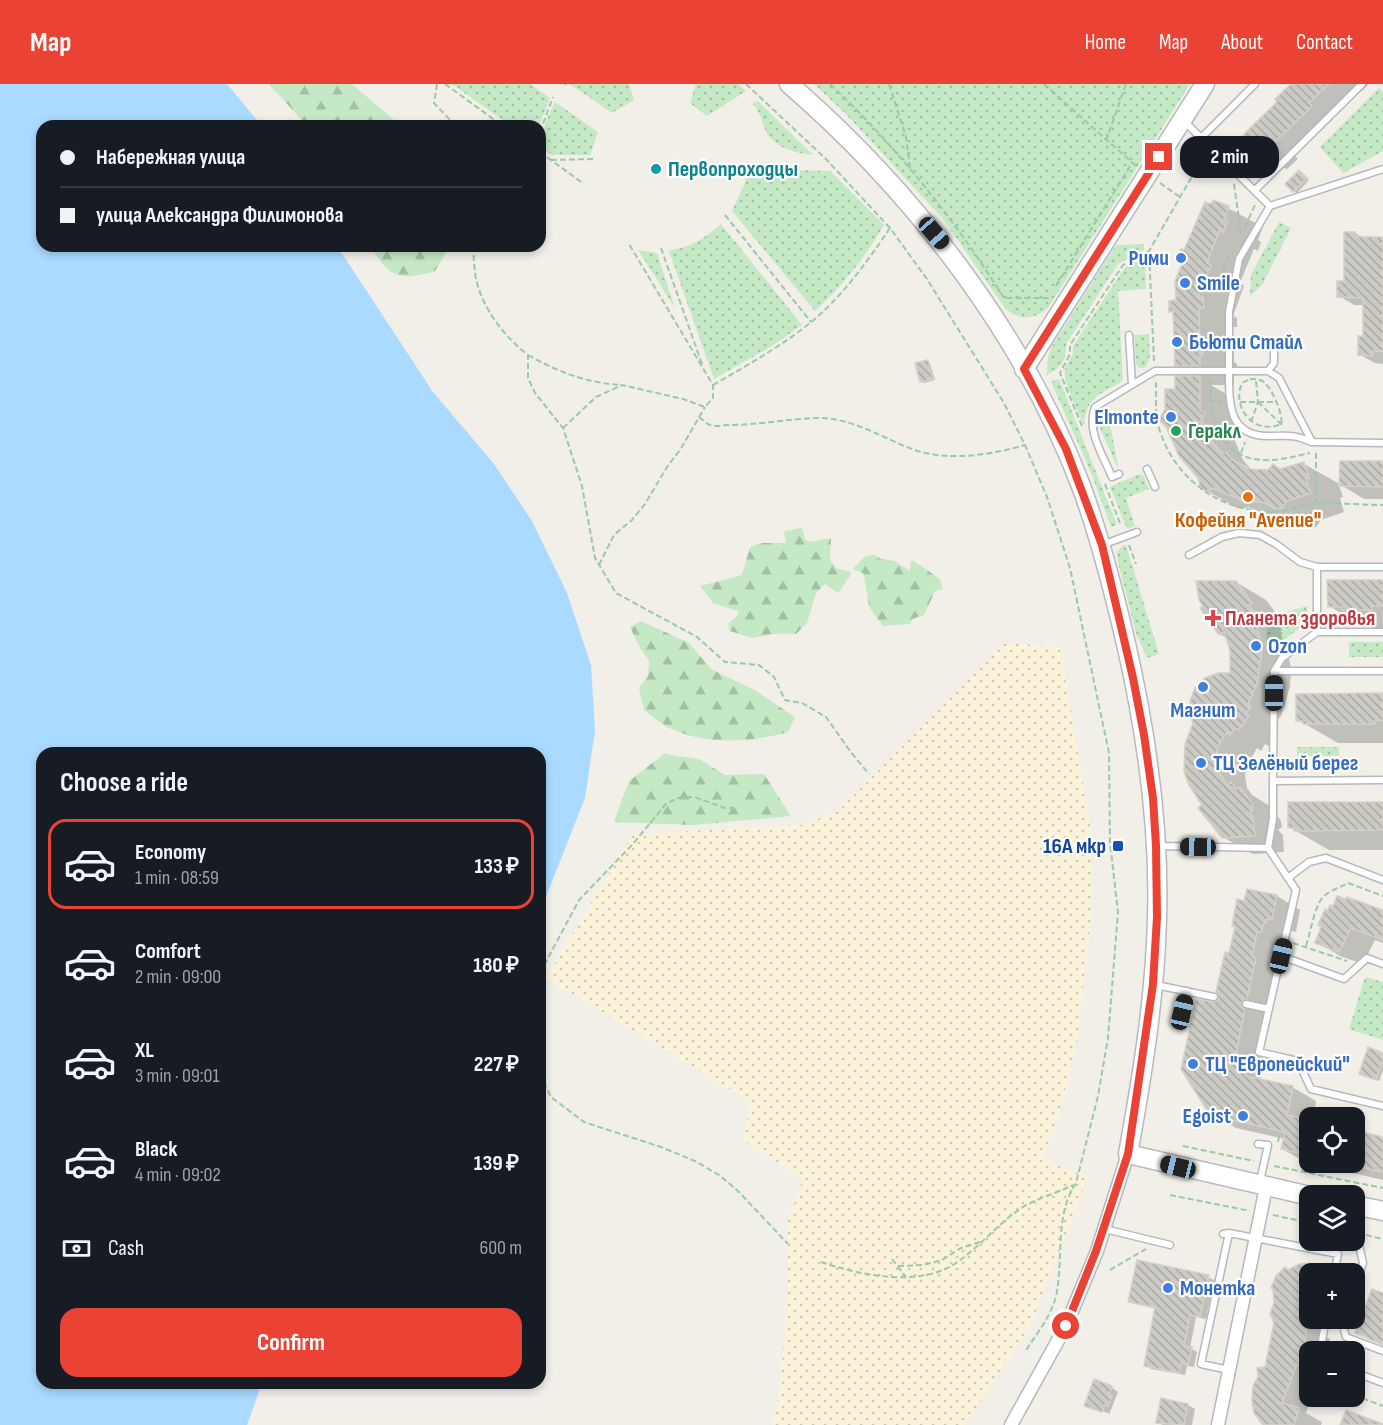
<!DOCTYPE html>
<meta charset="utf-8">
<style>
body{margin:0;font-family:"Sofia Sans Condensed",sans-serif;background:#242831;color:#f1f3f6;height:100vh;display:flex;flex-direction:column;font-size:22px;white-space:nowrap}
*{box-sizing:border-box;margin:0}
p{font-size:20px;color:#9ea1a6}
.icon{flex:none;width:33px;height:33px;fill:none;stroke:currentColor;stroke-width:2;stroke-linecap:round;stroke-linejoin:round}
.map{position:relative;flex:1;overflow:hidden}
.panel{position:absolute;left:36px;top:663px;width:510px;height:642px;display:flex;flex-direction:column;background:#171b24;border-radius:18px;box-shadow:0 3px 9px #0003}
.panel>*{flex:none}
.hud{position:absolute;left:36px;top:36px;width:510px;height:132px;border-radius:18px;box-shadow:0 3px 9px #0003;display:grid;align-content:center;height:132px;padding:0 24px;background:#171b24}
.fabs{position:absolute;left:1299px;top:1023px;display:grid;gap:12px}
.fabs a{display:grid;place-items:center;width:66px;height:66px;border-radius:12px;background:#171b24;box-shadow:0 3px 9px #0003;font-size:30px}
.end{position:absolute;width:27px;height:27px;margin:-14px;border:8px solid #ea4335;background:#fff;box-shadow:0 0 0 3px #fff}
.from{border-radius:50%}
.bubble{position:absolute;height:42px;border-radius:18px;background:#171b24;box-shadow:0 3px 9px #0003;font-size:20px;font-weight:700;line-height:42px;text-align:center}
.car{position:absolute;width:18px;height:36px;margin:-18px -9px;border-radius:8px;box-shadow:0 0 4px 2px #0007;background:linear-gradient(#222 24%,#8ab4d8 0 40%,#222 0 76%,#8ab4d8 0 86%,#222 0)}
.hud b{display:flex;align-items:center;gap:21px;height:57px;font-size:22px}
.hud b+b{border-top:2px solid #363941}
.hud i{width:15px;height:15px;background:#f1f3f6}
ul{padding:0;list-style:none}
li{display:flex;align-items:center;gap:18px;height:90px;margin:0 12px 9px;padding:0 12px;border:3px solid transparent;border-radius:18px}
li div{flex:1}
li b{display:block;font-size:22px}
li em{font-style:normal;font-weight:700}
li.on{border-color:#ea4335}
li>.icon{width:54px;height:54px;stroke-width:1.5}
h2{padding:0 24px;font-size:27px;line-height:72px}
.pay{display:flex;align-items:center;gap:15px;height:66px;padding:0 24px;font-size:22px}
.pay p{margin-inline-start:auto}
.button{display:flex;gap:12px;margin-top:auto;padding:12px 24px}
.button a{flex:1;height:69px;border-radius:18px;background:#ea4335;color:#fff;font-size:24px;font-weight:700;line-height:69px;text-align:center}
header{display:flex;align-items:center;gap:36px;box-sizing:border-box;height:84px;padding:0 30px;background:#ea4335;color:#fff}
header strong{font-size:28px}
nav{display:flex;gap:33px;margin-inline-start:auto;font-size:21px}
.map>svg:first-child{display:block}
.grass{fill:url(#grass-dots)}
.forest{fill:url(#forest-firs)}
.sand{fill:url(#sand-dots)}
.water{fill:#aadaff}
.shadow{fill:#0003}
.building{fill:url(#building-back-hatch);stroke:#d6d1c6;stroke-width:1.5}
.lines{fill:none;stroke-linecap:round;stroke-linejoin:round}
.lane-casing{stroke:#b5b8bc;stroke-width:9}
.street-casing{stroke:#b5b8bc;stroke-width:15}
.secondary-casing{stroke:#b6babf;stroke-width:21}
.path{stroke:#9cc7a9;stroke-width:2;stroke-dasharray:6 3;stroke-linecap:butt}
.lane{stroke:#fff;stroke-width:6}
.street{stroke:#fff;stroke-width:12}
.secondary{stroke:#fff;stroke-width:18}
.route{stroke:#ea4335;stroke-width:8}
.culture-dot{fill:#0f9aa8;stroke:#fff;stroke-width:2}
.shop-dot{fill:#3f7fe0;stroke:#fff;stroke-width:2}
.leisure-dot{fill:#2e9e5b;stroke:#fff;stroke-width:2}
.food-dot{fill:#e8710a;stroke:#fff;stroke-width:2}
.health-dot{fill:#e0444e;stroke:#fff;stroke-width:2}
.transit-dot{fill:#1a4fb4;stroke:#fff;stroke-width:2}
.labels{text-anchor:middle;dominant-baseline:central;stroke-width:4.5;stroke-linejoin:round;paint-order:stroke}
.culture-label{font-size:22px;font-weight:bold;fill:#0d838f;stroke:#fff;text-anchor:start}
.shop-label{font-size:22px;font-weight:bold;fill:#366cbe;stroke:#fff;text-anchor:start}
.leisure-label{font-size:22px;font-weight:bold;fill:#27864d;stroke:#fff;text-anchor:start}
.food-label{font-size:22px;font-weight:bold;fill:#c56008;stroke:#fff}
.health-label{font-size:22px;font-weight:bold;fill:#be3a42;stroke:#fff;text-anchor:start}
.transit-label{font-size:22px;font-weight:bold;fill:#164399;stroke:#fff;text-anchor:end}
</style>
<header>
<strong>Map</strong>
<nav><a>Home</a><a>Map</a><a>About</a><a>Contact</a></nav>
</header>
<div class="map">
<svg width="1383" height="1341" viewBox="0 0 1383 1341">
<defs>
<pattern id="grass-dots" width="8" height="8" patternUnits="userSpaceOnUse" patternTransform="scale(1.5)"><rect width="8" height="8" fill="#c5e8c5"/><path d="M2 2h.1M6 6h.1" fill="none" stroke="#a3c0a4" stroke-width="1.8" stroke-linecap="round"/></pattern>
<pattern id="forest-firs" width="22" height="20" patternUnits="userSpaceOnUse" patternTransform="scale(1.5)"><rect width="22" height="20" fill="#c5e8c5"/><path d="M5 1l3.5 6h-7zM16 11l3.5 6h-7z" fill="#a3c0a4"/></pattern>
<pattern id="sand-dots" width="8" height="8" patternUnits="userSpaceOnUse" patternTransform="scale(1.5)"><rect width="8" height="8" fill="#fbf3d9"/><path d="M2 2h.1M6 6h.1" fill="none" stroke="#cec8b4" stroke-width="1.8" stroke-linecap="round"/></pattern>
<pattern id="building-back-hatch" width="6" height="6" patternUnits="userSpaceOnUse" patternTransform="scale(1.5)"><rect width="6" height="6" fill="#cccac5"/><path d="M-1 5l2 2M0 0l6 6M5-1l2 2" fill="none" stroke="#a9a8a4"/></pattern>
</defs>
<rect width="100%" height="100%" fill="#f1efe8"/>
<!-- grass -->
<path class="grass" d="M452 0H530L550 14 539 42H511Z
M570 0H629L634 16 612 29Z
M696 0H738L746 7 707 32 690 19Z
M814 0H1190L1048 224C1034 236 1019 237 1005 224L943 135 845 29Z
M1379 4 1383 8V67L1343 89 1320 63Z
M758 17 813 71C795 69 772 63 765 45 760 32 762 32 753 20Z
M555 18 598 48 590 71H552L540 62 546 37Z
M747 85 830 87 884 141C865 174 843 201 815 227L732 127 745 99Z
M1279 138 1291 144 1262 201 1250 212 1251 191Z
M721 140 802 241 772 262 714 295 669 167C690 163 705 155 721 140Z
M1144 160V166L1118 180 1066 260C1067 275 1061 284 1047 291L1048 273 1052 262 1116 161Z
M638 166 657 169 675 224Z
M1145 173 1146 205 1118 207 1123 295 1120 299C1097 312 1087 313 1084 341 1079 329 1062 297 1065 285 1068 275 1074 275 1073 262L1125 183Z
M1149 250 1150 272 1146 283 1140 284 1136 280 1134 251Z
M1059 295 1117 441 1111 443 1090 386 1051 298Z
M1107 324 1118 382 1117 383 1097 337 1100 330Z
M1139 390 1143 391 1149 405 1126 414 1135 442 1127 445 1110 403Z
M1123 461H1126L1159 570 1147 574 1136 549 1118 478 1117 468Z
M1307 522V538L1267 569 1266 534Z
M1349 558H1383V573H1349Z
M1297 663H1339V672H1297Z
M1365 893 1383 898V956L1349 945Z"/>
<!-- forest -->
<path class="forest" d="M269 0H352L401 42H307Z
M371 162H450L435 187C401 197 388 194 371 162Z
M802 444 805 455 810 458 831 454 830 476 836 484 851 488 850 492 838 509 825 500 816 509 807 539 796 550H773L752 554 730 547 728 540 737 532 738 527 713 519 700 502 742 491 750 463 761 459H786L784 447Z
M874 471 881 475 895 477 910 487 911 477H914L940 495 943 505 935 507 924 531 912 535 910 540 883 542 869 523 864 490 853 485 865 472Z
M641 537 689 559 711 585 756 607 795 633 788 648C750 659 703 661 667 643 659 638 651 632 644 626L639 604 648 592 649 576 640 564 630 543Z
M664 670 699 675 725 691 764 690 791 732 693 741 614 738 629 697Z"/>
<!-- sand -->
<path class="sand" d="M1005 559 1060 563 1091 747V835L1077 955 1060 1026 1042 1075 1088 1093 1031 1240 965 1341H773L780 1304 788 1208V1137L803 1095 743 1056 751 1018 546 894 633 750 802 741 838 727Z"/>
<!-- water -->
<path class="water" d="M0 0H227L262 42H42V162H337L433 308 494 380 532 437 567 509 591 581 595 647 585 714 540 828V669H42V1299H262L247 1341H0Z"/>
<!-- shadow -->
<path class="shadow" d="M1293 0H1369L1362 7 1358 5 1330 32 1333 35 1295 72 1298 75 1287 85 1283 84 1272 95 1251 82 1279 18Z
M1302 90 1309 96 1297 109 1294 107Z
M1214 118 1228 124 1263 143 1258 156 1261 158 1258 167 1254 165 1240 199 1244 202 1233 232 1237 234V243H1233L1234 278 1237 280V290H1234V301H1211L1233 314V347L1238 350 1235 357 1243 376 1251 385 1268 387 1304 380 1338 399 1343 413 1340 414 1344 428 1321 436 1316 443 1311 444 1299 437 1276 435 1248 423 1242 425 1237 424 1202 404 1176 307 1198 294 1176 281 1174 229 1170 227 1177 218 1185 168Z
M1346 149H1355L1364 154H1383V280L1375 279 1360 271 1364 253 1365 221H1354L1339 212 1345 198Z
M927 277 930 279 935 296 924 299 921 297Z
M1383 379V415H1364L1341 401Z
M1383 497V545L1363 542 1329 522Z
M1236 498 1266 516 1281 536 1277 538 1282 546 1280 548 1288 568 1291 585 1290 603 1281 632 1276 638 1279 641 1274 648 1278 650 1269 662 1265 660 1261 667 1257 664 1248 680 1245 691 1247 704 1252 711 1270 722 1281 737 1282 743 1278 746 1283 751 1284 768 1253 770 1223 753 1204 721 1232 590V566L1228 555 1220 550 1202 525Z
M1383 611V659H1338L1298 636Z
M1383 719V766H1329L1289 743Z
M1277 812 1300 826 1296 848 1291 847 1290 852 1287 851 1264 934 1269 940 1258 989 1263 997 1292 1003 1316 1017 1313 1034H1310V1078H1354L1383 1054V1096L1306 1078 1282 1065 1285 1055 1236 1044 1211 1030 1214 920 1221 915 1230 870 1245 818Z
M1383 828V859L1375 856 1363 880 1340 872 1317 858Z
M1383 970V986L1379 997 1364 991Z
M1299 1181 1318 1182 1330 1190H1310V1234H1327V1253L1330 1255 1329 1268H1310V1312H1312L1306 1329 1322 1338 1321 1341H1266V1284L1289 1188Z
M1208 1193 1214 1196 1206 1235 1196 1233 1190 1264 1197 1268 1194 1283 1187 1282 1185 1291 1151 1285 1146 1281 1157 1225 1135 1220 1130 1217Z
M1111 1303 1118 1308 1109 1331 1110 1330 1092 1323Z
M1188 1321 1195 1325 1192 1341H1163L1157 1338Z"/>
<!-- building -->
<path class="building" d="M1291 0H1329L1309 19 1312 22 1274 59 1277 62 1264 74 1262 71 1250 83 1234 67 1242 59 1240 56 1247 47 1277 18 1275 15Z
M1299 86 1307 94 1293 108 1285 100Z
M1213 116 1229 122 1224 135 1228 137 1223 148 1219 147 1207 179 1211 181 1198 213H1203L1204 224H1199L1200 258H1203V271H1200V282H1175L1173 227 1169 228V217L1176 216 1175 197 1183 178 1177 175 1181 165 1184 166 1205 118 1211 120Z
M1344 148H1355V153H1383V267H1373V272L1358 271V252H1363V214L1337 213V197H1344Z
M928 276 933 295 920 298 915 279Z
M1175 292H1200V326L1205 330 1201 336 1209 354 1221 368 1227 369 1231 375 1250 385 1268 386 1273 380 1280 385 1304 378 1309 394 1306 395 1311 409 1287 417 1282 424 1275 425 1266 419 1241 416 1213 404 1207 407 1201 405 1198 394 1179 372 1166 343 1159 336 1165 325V305H1175Z
M1340 377H1383V403L1339 402Z
M1327 496H1383V522H1372V526H1342V523H1328Z
M1196 497H1236L1252 519 1249 521 1254 528 1251 530 1259 550 1262 567 1257 600 1248 620 1251 623 1246 629 1249 632 1239 646 1235 644 1230 651 1227 648 1218 662 1216 673 1218 686 1227 701 1231 698 1236 705 1240 703 1252 719 1253 726 1250 728 1253 733 1255 752 1222 754 1198 724 1202 721 1189 701 1184 687 1185 660 1193 639 1190 631V617L1195 604 1205 594 1218 589H1230V566L1224 548 1219 551 1200 524 1203 522 1199 516Z
M1383 609V636L1375 637V640H1303V637H1296V610Z
M1288 718H1383V746L1294 747V744H1288Z
M1247 805 1277 811 1272 836 1267 835 1266 839 1264 838 1261 849 1257 848 1252 873 1256 874 1247 915 1243 916 1241 919 1245 925 1235 975 1246 992 1293 1002 1287 1031 1310 1036V1072L1281 1065 1285 1048 1210 1031 1181 985 1196 915 1214 918 1219 915 1216 908 1225 868 1229 869 1235 843 1232 842 1237 815 1244 817Z
M1337 812 1346 815 1347 813 1383 826V856L1351 844 1339 868 1315 859 1321 843 1318 841 1325 825 1328 826 1330 821 1333 822Z
M1368 963 1383 969V976L1376 996 1359 990Z
M1354 1046 1383 1053V1088L1354 1082Z
M1137 1176 1209 1191 1200 1233 1190 1231 1184 1262 1192 1263 1188 1281 1181 1279 1179 1289 1144 1282 1155 1223 1128 1218Z
M1310 1179V1205H1305L1304 1240H1307L1305 1261 1300 1281 1297 1280 1282 1319 1299 1324 1294 1341H1263L1254 1329 1252 1317 1253 1302 1258 1293 1257 1284 1265 1283 1274 1239 1270 1230 1274 1219 1273 1205 1271 1204 1276 1192 1285 1183 1288 1186 1299 1180Z
M1372 1205 1383 1209V1261L1355 1249Z
M1094 1295 1112 1302 1109 1311 1112 1312 1108 1322 1105 1321 1102 1328 1084 1322Z
M1161 1314 1188 1320 1184 1341 1156 1339Z
M1346 1326 1383 1340V1341H1340Z"/>
<g class="lines">
<!-- lane casing -->
<g class="lane-casing">
<path id="lane" d="M1183 36 1270 122 1239 175 1229 228V287H1268L1279 294 1312 358 1383 359
M1201 54 1255 0
M1255 106 1362 0
M1270 122 1383 85
M1129 251 1132 301
M1268 287 1274 279V268
M1147 385 1155 403
M1119 390 1112 393C1103 371 1086 347 1095 323L1155 287H1229C1229 319 1228 353 1270 352 1288 352 1294 350 1311 358
M1102 461 1137 448
M1189 471 1222 453 1239 449 1260 451 1276 460 1300 478 1317 483
M1317 548V483H1383
M1383 548H1317L1282 574 1274 587 1273 697 1383 696
M1274 587H1383
M1159 762 1268 764 1296 806 1259 968 1298 977 1311 1005 1383 1022
M1268 764 1273 735V697
M1288 794 1309 778 1326 774 1383 796
M1281 872 1344 895 1367 874 1383 880
M1156 901 1214 913
M1246 920 1269 925
M1182 928 1187 907
M1258 1060 1268 1061 1260 1097
M1354 1139 1363 1179 1354 1205
M1105 1145 1170 1161
M1229 1149 1201 1280 1229 1286
M1223 1150 1229 1149 1338 1170 1334 1190
M1345 1234 1343 1242 1346 1253 1383 1267
M1320 1268 1326 1234
M1354 1288 1383 1299"/>
</g>
<!-- street casing -->
<g class="street-casing">
<path id="street" d="M1011 1341 1066 1242 1097 1167 1128 1070
M1218 1341 1266 1103"/>
</g>
<!-- secondary casing -->
<g class="secondary-casing">
<path id="secondary" d="M789 0C915 109 1026 253 1084 410 1102 461 1115 512 1127 564 1147 653 1160 744 1157 835 1155 914 1142 993 1128 1070L1310 1112
M1024 285 1205 0
M1354 1121 1383 1127"/>
</g>
<!-- path -->
<path class="path" d="M437 0 434 19 456 42
M445 0 503 42
M746 0 825 74 890 144 927 195 1004 319 1025 361 1047 413 1070 484 1109 669 1110 759 1118 828 1108 954 1098 1012 1076 1099C1054 1132 1064 1175 1056 1212 1051 1233 1036 1250 1025 1268
M830 0C897 63 955 136 1004 214H1049L1050 212
M889 0 906 53 910 84
M1044 0 1136 82
M565 1 566 0
M540 48 553 13
M1106 57 1126 0
M540 68 584 100
M551 76 593 75
M1194 89 1221 87
M1160 99 1180 113
M1234 100 1241 150
M725 131 811 238
M1245 143 1255 121
M473 162C474 174 474 188 477 199 485 228 505 253 528 271V294L535 309 563 344 582 402 595 474 616 509 697 553 725 578 759 581 774 593 785 616 802 619 826 633 850 667 869 690
M661 164 702 280
M1056 202 1132 79
M1222 203 1224 181 1229 171
M528 271C558 288 587 299 621 301
M1154 277 1149 167 1194 89 1199 65
M1250 295C1256 295 1261 295 1265 299 1272 305 1284 332 1281 340 1255 352 1231 324 1242 299Z
M1210 296C1210 332 1218 374 1263 376 1279 377 1295 372 1310 369
M1156 298C1156 312 1155 330 1159 344 1175 398 1226 432 1282 427 1291 426 1300 421 1309 420 1333 418 1359 421 1383 421
M713 301C746 282 780 263 810 239 842 213 867 178 890 144
M1210 317H1222
M1240 318H1276
M1258 318 1282 341
M699 333C702 335 706 340 710 341 715 343 723 341 729 341 758 341 787 335 816 334 851 333 880 353 912 365 946 378 991 371 1025 361
M1251 338 1258 318 1256 297
M1082 342 1060 289 1070 270V261L1123 181 1149 167
M563 344 596 313 622 301 683 315 705 323 713 314V301L629 160
M1241 369 1245 358
M1105 400 1121 442
M1316 420V369
M1129 461 1136 480
M599 481 614 451 632 436 645 420 667 383 680 366 705 323
M1293 859 1347 877
M1306 862C1310 850 1315 821 1323 813 1329 807 1341 803 1348 799L1383 812
M540 889 579 816 632 761 666 720 678 714 694 713 725 724H734
M540 990 551 1013 584 1038 661 1063 695 1077 719 1091 737 1106 788 1160
M1278 1058 1280 1049
M1183 1062 1254 1077
M1274 1082 1383 1104
M1170 1111 1250 1127
M1273 1131 1310 1139
M1366 1151 1383 1155
M892 1175 906 1193
M821 1178C860 1191 919 1204 956 1179 980 1163 998 1139 1023 1123 1038 1114 1057 1109 1073 1101
M898 1182 923 1181 942 1176 961 1164 980 1158
M1110 1186 1146 1165
M1354 1311 1383 1322"/>
<!-- lane -->
<use href="#lane" class="lane"/>
<!-- street -->
<use href="#street" class="street"/>
<!-- secondary -->
<use href="#secondary" class="secondary"/>
</g>
<g class="lines">
<!-- route -->
<path class="route" d="M1066 1242 1096 1167 1128 1070 1153 900 1157 833 1156 762 1153 714 1144 651 1133 594 1102 461 1066 365 1024 285 1159 73"/>
</g>
<!-- markers -->
<circle class="culture-dot" cx="656" cy="85" r="6"/>
<g class="shop-dot">
<circle cx="1181" cy="174" r="6"/>
<circle cx="1185" cy="199" r="6"/>
<circle cx="1177" cy="258" r="6"/>
<circle cx="1171" cy="333" r="6"/>
<circle cx="1256" cy="562" r="6"/>
<circle cx="1203" cy="603" r="6"/>
<circle cx="1201" cy="679" r="6"/>
<circle cx="1193" cy="980" r="6"/>
<circle cx="1243" cy="1032" r="6"/>
<circle cx="1168" cy="1204" r="6"/>
</g>
<circle class="leisure-dot" cx="1176" cy="347" r="6"/>
<circle class="food-dot" cx="1248" cy="413" r="6"/>
<path class="health-dot" d="M1210 525h6v6h6v6h-6v6h-6v-6h-6v-6h6z"/>
<rect class="transit-dot" x="1112" y="756" width="12" height="12" rx="3"/>
<g class="labels">
<!-- culture labels -->
<g class="culture-label">
<text x="668" y="85">Первопроходцы</text>
</g>
<!-- shop labels -->
<g class="shop-label">
<text x="1169" y="174" text-anchor="end">Рими</text>
<text x="1197" y="199">Smile</text>
<text x="1189" y="258">Бьюти Стайл</text>
<text x="1159" y="333" text-anchor="end">Elmonte</text>
<text x="1268" y="562">Ozon</text>
<text x="1203" y="626" text-anchor="middle">Магнит</text>
<text x="1213" y="679">ТЦ Зелёный берег</text>
<text x="1205" y="980">ТЦ "Европейский"</text>
<text x="1231" y="1032" text-anchor="end">Egoist</text>
<text x="1180" y="1204">Монетка</text>
</g>
<!-- leisure labels -->
<g class="leisure-label">
<text x="1188" y="347">Геракл</text>
</g>
<!-- food labels -->
<g class="food-label">
<text x="1248" y="436">Кофейня "Avenue"</text>
</g>
<!-- health labels -->
<g class="health-label">
<text x="1225" y="534">Планета здоровья</text>
</g>
<!-- transit labels -->
<g class="transit-label">
<text x="1106" y="762">16А мкр</text>
</g>
</g>
</svg>
<div class="fabs">
<a><svg class="icon" aria-label="locate" viewBox="0 0 24 24"><circle cx="12" cy="12" r="6"/><path d="M12 2v4M12 18v4M2 12h4M18 12h4"/></svg></a>
<a><svg class="icon" aria-label="layers" viewBox="0 0 24 24"><path d="M12 4l9 5-9 5-9-5zM3 14l9 5 9-5"/></svg></a>
<a>+</a>
<a>−</a>
</div>
<i class="end from" style="left:1066px;top:1242px"></i>
<i class="end" style="left:1159px;top:73px"></i>
<div class="bubble" style="left:1180px;top:52px;width:99px">2 min</div>
<i class="car" style="left:934px;top:149px;rotate:139deg"></i>
<i class="car" style="left:1274px;top:609px;rotate:0deg"></i>
<i class="car" style="left:1198px;top:763px;rotate:271deg"></i>
<i class="car" style="left:1281px;top:872px;rotate:13deg"></i>
<i class="car" style="left:1182px;top:928px;rotate:13deg"></i>
<i class="car" style="left:1178px;top:1083px;rotate:284deg"></i>
<div class="hud">
<b><i class="from"></i>Набережная улица</b>
<b><i></i>улица Александра Филимонова</b>
</div>
<section class="panel">
<h2>Choose a ride</h2>
<ul>
<li class="on"><svg class="icon" aria-label="car" viewBox="0 0 24 24"><path d="M5 17H2v-5l4-1 3-4h7l3 4 3 1v5h-3M9 17h6M6 11h13"/><circle cx="7" cy="17" r="2"/><circle cx="17" cy="17" r="2"/></svg><div><b>Economy</b><p>1 min · 08:59</p></div><em>133 ₽</em></li>
<li><svg class="icon" aria-label="car" viewBox="0 0 24 24"><path d="M5 17H2v-5l4-1 3-4h7l3 4 3 1v5h-3M9 17h6M6 11h13"/><circle cx="7" cy="17" r="2"/><circle cx="17" cy="17" r="2"/></svg><div><b>Comfort</b><p>2 min · 09:00</p></div><em>180 ₽</em></li>
<li><svg class="icon" aria-label="car" viewBox="0 0 24 24"><path d="M5 17H2v-5l4-1 3-4h7l3 4 3 1v5h-3M9 17h6M6 11h13"/><circle cx="7" cy="17" r="2"/><circle cx="17" cy="17" r="2"/></svg><div><b>XL</b><p>3 min · 09:01</p></div><em>227 ₽</em></li>
<li><svg class="icon" aria-label="car" viewBox="0 0 24 24"><path d="M5 17H2v-5l4-1 3-4h7l3 4 3 1v5h-3M9 17h6M6 11h13"/><circle cx="7" cy="17" r="2"/><circle cx="17" cy="17" r="2"/></svg><div><b>Black</b><p>4 min · 09:02</p></div><em>139 ₽</em></li>
</ul>
<div class="pay"><svg class="icon" aria-label="cash" viewBox="0 0 24 24"><path d="M3 7h18v10H3z"/><circle cx="12" cy="12" r="2"/></svg>Cash<p>600 m</p></div>
<div class="button"><a>Confirm</a></div>
</section>
</div>
